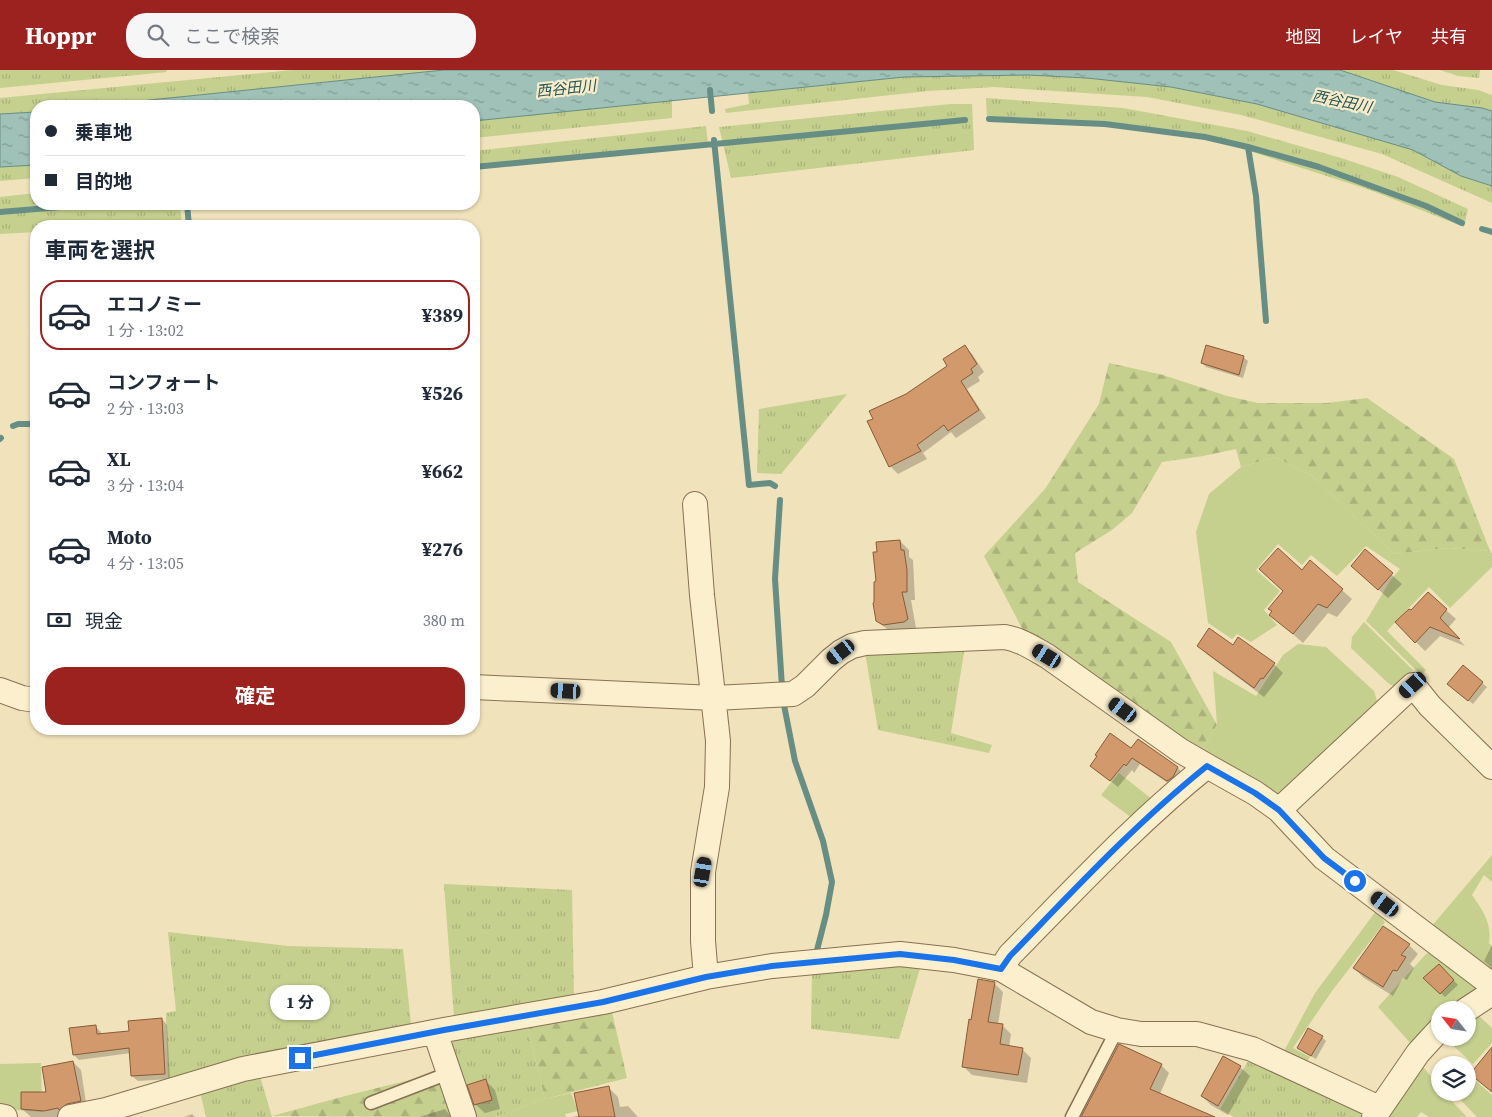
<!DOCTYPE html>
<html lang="ja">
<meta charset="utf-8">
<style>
body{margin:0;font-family:"Source Serif 4","Noto Sans JP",serif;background:#f6f6f7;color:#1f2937;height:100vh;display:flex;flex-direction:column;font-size:19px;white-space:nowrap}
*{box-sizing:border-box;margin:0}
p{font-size:16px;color:#747a83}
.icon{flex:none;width:28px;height:28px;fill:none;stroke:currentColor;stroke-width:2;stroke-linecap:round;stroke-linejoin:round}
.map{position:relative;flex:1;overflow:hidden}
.side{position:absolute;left:30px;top:150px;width:450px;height:515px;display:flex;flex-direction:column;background:#fff;border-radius:20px;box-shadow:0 1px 4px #0004}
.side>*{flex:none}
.guide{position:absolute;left:30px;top:30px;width:450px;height:110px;border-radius:20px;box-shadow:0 1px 4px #0004;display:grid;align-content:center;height:110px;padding:0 15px;background:#fff}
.needle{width:32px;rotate:300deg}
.tools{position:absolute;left:1431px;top:931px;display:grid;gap:10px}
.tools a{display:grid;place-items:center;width:45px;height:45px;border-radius:50%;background:#fff;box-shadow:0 1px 4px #0004;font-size:25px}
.end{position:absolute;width:22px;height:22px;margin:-11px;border:6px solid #1a73e8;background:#fff;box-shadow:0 0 0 2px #fff}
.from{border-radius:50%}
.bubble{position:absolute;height:35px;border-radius:18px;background:#fff;box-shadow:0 1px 4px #0004;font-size:16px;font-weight:700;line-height:35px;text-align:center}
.car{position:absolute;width:15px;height:30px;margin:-15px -8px;border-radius:6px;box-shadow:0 0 4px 1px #0007;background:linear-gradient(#222 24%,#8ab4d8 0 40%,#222 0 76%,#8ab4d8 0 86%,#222 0)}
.guide b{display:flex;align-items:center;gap:18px;height:48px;font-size:19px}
.guide b+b{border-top:1px solid #e0e1e3}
.guide i{width:12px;height:12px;background:#1f2937}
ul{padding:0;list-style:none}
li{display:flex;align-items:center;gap:15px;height:70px;margin:0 10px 8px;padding:0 5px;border:2px solid transparent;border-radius:20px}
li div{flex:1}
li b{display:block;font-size:19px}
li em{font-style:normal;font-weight:700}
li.selected{border-color:#9b221f}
li>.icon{width:45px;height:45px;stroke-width:1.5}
h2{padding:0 15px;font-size:22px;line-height:60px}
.pay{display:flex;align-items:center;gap:12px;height:55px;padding:0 15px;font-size:19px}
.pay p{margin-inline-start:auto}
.cta{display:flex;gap:10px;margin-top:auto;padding:10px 15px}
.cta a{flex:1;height:58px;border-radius:20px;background:#9b221f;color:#fff;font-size:20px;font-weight:700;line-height:58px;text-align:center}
header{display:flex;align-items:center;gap:30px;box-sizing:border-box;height:70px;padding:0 25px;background:#9b221f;color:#fff}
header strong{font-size:24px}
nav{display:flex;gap:28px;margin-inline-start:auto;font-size:18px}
.search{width:350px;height:45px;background:#f6f6f7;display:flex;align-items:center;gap:12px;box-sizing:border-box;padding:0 18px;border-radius:20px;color:#747a83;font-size:19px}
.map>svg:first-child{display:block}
.grass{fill:url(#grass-tufts)}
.forest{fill:url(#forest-firs)}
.garden{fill:#c5cf8e}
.water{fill:url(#water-ripples);stroke:#668e85}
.shadow{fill:#0003}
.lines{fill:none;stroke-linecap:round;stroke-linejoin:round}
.stream{stroke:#668e85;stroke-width:6}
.building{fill:#d2996d;stroke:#895a38}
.service-casing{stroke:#887153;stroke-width:15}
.minor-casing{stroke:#887153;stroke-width:26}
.service{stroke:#fbefcd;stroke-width:12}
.minor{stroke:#fbefcd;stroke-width:24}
.route{stroke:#1a73e8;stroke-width:6}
.labels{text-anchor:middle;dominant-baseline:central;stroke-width:4.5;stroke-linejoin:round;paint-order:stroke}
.water-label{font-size:15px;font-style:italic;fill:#275755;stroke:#f8ebca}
</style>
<header>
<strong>Hoppr</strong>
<div class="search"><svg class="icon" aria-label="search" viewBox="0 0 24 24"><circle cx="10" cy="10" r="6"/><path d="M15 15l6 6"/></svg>ここで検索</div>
<nav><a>地図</a><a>レイヤ</a><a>共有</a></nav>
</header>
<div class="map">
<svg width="1492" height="1047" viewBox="0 0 1492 1047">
<defs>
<pattern id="grass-tufts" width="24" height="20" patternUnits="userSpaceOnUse" patternTransform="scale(1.25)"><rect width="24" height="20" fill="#c5cf8e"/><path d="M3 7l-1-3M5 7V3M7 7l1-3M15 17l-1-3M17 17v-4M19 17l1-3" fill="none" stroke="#aab27a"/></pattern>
<pattern id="forest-firs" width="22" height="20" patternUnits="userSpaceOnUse" patternTransform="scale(1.25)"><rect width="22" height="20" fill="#c5cf8e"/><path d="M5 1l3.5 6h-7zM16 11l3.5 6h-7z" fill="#aab27a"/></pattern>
<pattern id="water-ripples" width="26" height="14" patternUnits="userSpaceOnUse" patternTransform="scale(1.25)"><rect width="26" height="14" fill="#9fc1b7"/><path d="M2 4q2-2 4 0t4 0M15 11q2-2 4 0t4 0" fill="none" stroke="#829d94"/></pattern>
</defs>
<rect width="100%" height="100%" fill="#f0e2ba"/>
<!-- grass -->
<path class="grass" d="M0 0H166L167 2 0 18Z
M292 0H444L91 36H36V42L0 44V28Z
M1340 0H1393L1442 15 1478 20 1492 25V41L1482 38 1435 32Z
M1440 0H1480L1479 8 1458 6Z
M1028 5 1087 8 1171 17 1257 34 1413 80 1461 106 1492 116V133L1382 84 1241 45 1147 27 994 17 928 21 726 43 725 39 749 34 748 23 904 7Z
M986 28 1123 38 1247 61 1341 88 1398 107 1468 139 1464 157 1370 120 1206 67 1124 56 987 50Z
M672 30V48L474 68V51Z
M951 34H972L974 80 731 108 719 57Z
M706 56 708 76 474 98V81Z
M36 95V108L0 111V97Z
M36 123V134H180L182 156H36V162L0 164V127Z
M847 324 781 404 757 403 759 339Z
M965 576 951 663 992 675 989 683 878 660 865 582Z
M444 814 572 820 574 928 454 947Z
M168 862 288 876 403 879 411 954 298 978 168 1010 166 943 176 941Z
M921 895 899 969 811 959 812 902Z
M527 954 545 1029 495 1047H473L450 980 456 963Z
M1251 986 1363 1042 1366 1047H1234L1220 1039Z
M260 1006 272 1047H206L200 1022Z"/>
<!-- forest -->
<path class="forest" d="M1109 293 1163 305 1227 326 1258 333H1327L1367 328 1454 389 1490 481 1448 478 1394 484 1312 406 1275 387 1241 397 1236 379 1203 386 1162 392 1132 443 1112 460 1075 483 1078 512 1171 572 1217 655 1206 672 1203 683 1023 560 984 486 1045 419 1099 334Z
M612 942 627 1008 545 1029 527 954 602 945Z
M438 1003 454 1047 272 1046 349 1025Z"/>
<!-- garden -->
<path class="garden" d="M1275 387 1312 406 1394 484 1448 478 1490 481 1492 484V497L1450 538 1429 517 1387 561 1426 600 1421 605 1366 551 1390 511 1400 499 1366 476 1337 506 1311 485 1302 495 1278 474 1256 500 1280 521 1264 540 1277 555 1251 572 1237 564 1232 569 1208 553 1196 462 1209 424 1241 397Z
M1364 552 1413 600 1395 617 1388 613 1351 578 1352 567Z
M1298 574 1326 577 1374 621 1377 631 1278 726 1203 683 1206 672 1217 655 1213 601 1256 626 1283 585Z
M1119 703 1153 730 1132 748 1101 725Z
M1492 785V812L1484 805 1472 825C1483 841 1492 853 1489 873L1492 876V898L1489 902 1431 857Z
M1376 841 1385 852 1332 921 1293 978 1310 987 1305 994 1283 983 1315 923Z
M1432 881 1480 921 1449 940H1440V946L1428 954 1414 977 1378 937 1426 884Z
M1477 944 1492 958V973L1473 994 1446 969 1448 968H1468V951Z
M41 993 42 1042 17 1040 0 1034V994Z
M1423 997 1440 1017V1022L1444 1023 1467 1047H1429L1421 1042 1417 1047H1386L1409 1009Z
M1468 999 1470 1001 1468 1004 1492 1025V1047H1477L1454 1023 1468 1022Z
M571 1023 578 1041 565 1044 566 1047H495L545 1029Z"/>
<!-- water -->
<path class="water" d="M444 0H1340L1435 32 1482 38 1492 41V116L1461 106 1413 80 1257 34 1171 17 1087 8 1028 5 904 7 474 51V36H91Z
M36 42V95L0 97V44Z"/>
<!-- shadow -->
<path class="shadow" d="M965 277 972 284 984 302 978 307 980 311 967 319 986 348 956 368 951 362 923 383 927 389 898 404 890 396 874 349 906 325 949 296Z
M1243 287 1248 291 1243 308 1206 297 1202 293Z
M900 471 909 480V487L913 490 915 530H911L916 558 913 560 892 563 877 551Z
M1365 481 1402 514 1388 528 1362 505Z
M1310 492 1352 529 1337 547 1328 543 1303 573 1271 545Z
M1428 524 1456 549 1448 558 1465 576 1440 566 1425 581 1397 553 1411 542Z
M1198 576H1233L1274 594 1283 603 1264 627 1208 585Z
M1463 597 1487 617 1473 634 1452 618Z
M1138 671 1178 698 1185 706 1175 718 1140 694 1134 703 1132 700 1118 717 1092 696 1132 680Z
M1409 875 1418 884 1410 894 1414 898 1407 910 1403 908 1393 926 1364 908 1354 898Z
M1492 875V898L1484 891Z
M1439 895 1458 915 1445 927 1425 908Z
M994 913 1003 922 998 955H1002L1011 964 1009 977 1022 979 1031 988 1027 1013 972 1005 964 997Z
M162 949 167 955 170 1009 138 1011 132 1006 131 983 79 990 74 985 95 956 101 962V965L130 962Z
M1322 967 1326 971 1316 989 1303 982 1299 978Z
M73 992 81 1000 87 1039 61 1047H31L22 1039 47 1024Z
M1161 995 1169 1003 1160 1024 1197 1047H1082Z
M1240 997 1250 1006 1228 1045 1211 1035 1202 1026Z
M485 1010 495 1020 500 1039 485 1043 475 1034Z
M608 1017 618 1027 620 1037 628 1036 638 1047H572L580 1045Z
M445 1039 451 1047H419Z
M192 1044 195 1047H184Z"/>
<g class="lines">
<!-- stream -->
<path class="stream" d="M710 20 712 41
M989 49 1105 54 1205 67 1248 77 1319 97 1426 136 1462 153
M714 70 749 415 770 413 775 416
M1248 77 1256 126 1266 251
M474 97 965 50
M187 134 189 156
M0 142 97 134
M1482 159 1492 162
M13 356 18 354H36
M0 369 1 368
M780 430 775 509 782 617
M784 635 795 691 823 771 832 812 826 845 816 884"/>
</g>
<!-- building -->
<path class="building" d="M965 275 977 294 971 299 973 303 961 311 979 340 948 361 944 355 917 375 921 381 889 397 867 351 873 349 869 341 906 324 947 296 943 289Z
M1206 275 1244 286 1239 305 1201 293Z
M900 470 901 480H904L907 500V522H902L908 549 904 552 883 555 876 551 873 533 874 532V512L876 511 873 482H877L876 472Z
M1278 478 1302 500 1310 490 1343 519 1327 538 1318 534 1293 564 1269 545 1272 541 1268 539 1283 521 1259 499Z
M1365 479 1393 503 1378 520 1351 496Z
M1428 522 1447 539 1440 548 1460 569 1430 557 1415 573 1395 552 1409 539 1411 540Z
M1209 558 1233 575 1238 567 1275 593 1263 609 1261 608 1254 618 1197 576Z
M1463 595 1483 612 1468 631 1447 614Z
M1110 663 1131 678 1138 669 1178 697 1173 707 1167 711 1132 688 1126 696 1124 694 1110 711 1090 696 1097 686 1095 685Z
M1383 856 1410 874 1401 885 1406 887 1397 901 1393 900 1383 917 1353 898Z
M1439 894 1454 910 1440 924 1423 908Z
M978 909 995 912 988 952 1003 954 1000 974 1023 978 1018 1005 962 997 969 949 971 950Z
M162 948 165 1004 131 1006 129 978 73 985 69 958 96 955 97 964 129 961 128 951Z
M1308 958 1323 966 1311 986 1297 978Z
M1119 974 1162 994 1150 1019 1215 1047H1081Z
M1492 977V1022L1470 1004Z
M1223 986 1241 996 1218 1036 1201 1026Z
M73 991 81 1031 67 1034 59 1040 58 1038 44 1041 21 1039V1022H46L42 997Z
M486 1009 492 1030 474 1035 467 1015Z
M609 1016 615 1047H579L574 1023Z"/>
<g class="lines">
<!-- service casing -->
<g class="service-casing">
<path id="service" d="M371 1033 449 1003
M1072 1047 1117 960"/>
</g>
<!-- minor casing -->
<g class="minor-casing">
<path id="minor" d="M695 434 702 525 718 671 717 717 703 802V871L706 907
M474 617 714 628 793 624 805 616 831 590 841 582 852 576 865 573 1005 567C1021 570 1033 578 1047 586L1181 681 1207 696
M0 620 22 628 36 630
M1279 740 1324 788 1492 915
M1001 899 1010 885C1074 820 1136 753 1207 696L1255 723 1279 740 1413 615 1430 636 1492 697
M1466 940 1492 923
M435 962 464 1047
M0 1046 5 1047
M70 1047 106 1040 243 999 444 960 603 932 706 907 772 896 900 884 954 890 1001 899 1091 952 1117 960 1141 964H1197L1252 979 1379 1038
M1374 1047 1418 983 1440 959"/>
</g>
<!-- service -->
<use href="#service" class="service"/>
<!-- minor -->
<use href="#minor" class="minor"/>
</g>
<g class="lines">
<!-- route -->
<path class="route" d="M300 988 444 960 603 932 706 907 772 896 900 884 954 890 1001 899 1010 886C1074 820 1136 753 1207 696L1255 723 1279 740 1324 788 1355 811"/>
</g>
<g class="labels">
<!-- water labels -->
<g class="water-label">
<text transform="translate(566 18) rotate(-6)">西谷田川</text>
<text transform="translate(1342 31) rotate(12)">西谷田川</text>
</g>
</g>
</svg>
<div class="tools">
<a><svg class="needle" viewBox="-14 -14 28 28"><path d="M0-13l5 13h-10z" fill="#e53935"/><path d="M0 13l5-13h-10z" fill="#747a83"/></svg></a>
<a><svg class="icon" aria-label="layers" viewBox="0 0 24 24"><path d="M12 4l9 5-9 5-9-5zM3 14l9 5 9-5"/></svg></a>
</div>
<i class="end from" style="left:1355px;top:811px"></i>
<i class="end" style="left:300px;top:988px"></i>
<div class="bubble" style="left:270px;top:915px;width:60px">1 分</div>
<i class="car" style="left:841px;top:582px;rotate:233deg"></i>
<i class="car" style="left:1047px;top:586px;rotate:301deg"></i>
<i class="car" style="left:1413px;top:615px;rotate:228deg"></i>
<i class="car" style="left:566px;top:621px;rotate:273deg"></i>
<i class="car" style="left:1123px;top:640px;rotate:306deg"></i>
<i class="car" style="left:703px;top:802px;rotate:10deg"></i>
<i class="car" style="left:1385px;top:834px;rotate:307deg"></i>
<div class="guide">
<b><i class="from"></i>乗車地</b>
<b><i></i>目的地</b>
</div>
<section class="side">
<h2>車両を選択</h2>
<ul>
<li class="selected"><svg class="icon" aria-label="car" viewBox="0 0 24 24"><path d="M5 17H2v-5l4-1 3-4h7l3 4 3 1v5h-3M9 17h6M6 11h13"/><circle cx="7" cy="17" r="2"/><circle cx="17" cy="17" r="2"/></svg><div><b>エコノミー</b><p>1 分 · 13:02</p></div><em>¥389</em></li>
<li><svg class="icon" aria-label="car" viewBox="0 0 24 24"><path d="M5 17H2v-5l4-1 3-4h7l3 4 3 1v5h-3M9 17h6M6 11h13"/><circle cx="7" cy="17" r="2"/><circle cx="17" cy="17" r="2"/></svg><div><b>コンフォート</b><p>2 分 · 13:03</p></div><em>¥526</em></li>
<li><svg class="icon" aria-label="car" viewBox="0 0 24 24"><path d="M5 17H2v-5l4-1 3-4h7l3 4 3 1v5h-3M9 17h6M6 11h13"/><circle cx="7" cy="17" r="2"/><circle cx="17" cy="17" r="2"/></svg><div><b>XL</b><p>3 分 · 13:04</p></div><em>¥662</em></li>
<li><svg class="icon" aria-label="car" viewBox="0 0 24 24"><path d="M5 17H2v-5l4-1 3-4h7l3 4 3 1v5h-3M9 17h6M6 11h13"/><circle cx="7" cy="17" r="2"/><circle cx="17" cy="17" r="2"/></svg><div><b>Moto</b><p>4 分 · 13:05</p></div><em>¥276</em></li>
</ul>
<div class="pay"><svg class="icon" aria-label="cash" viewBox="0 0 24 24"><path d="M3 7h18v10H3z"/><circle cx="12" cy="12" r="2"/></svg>現金<p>380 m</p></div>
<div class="cta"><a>確定</a></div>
</section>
</div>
